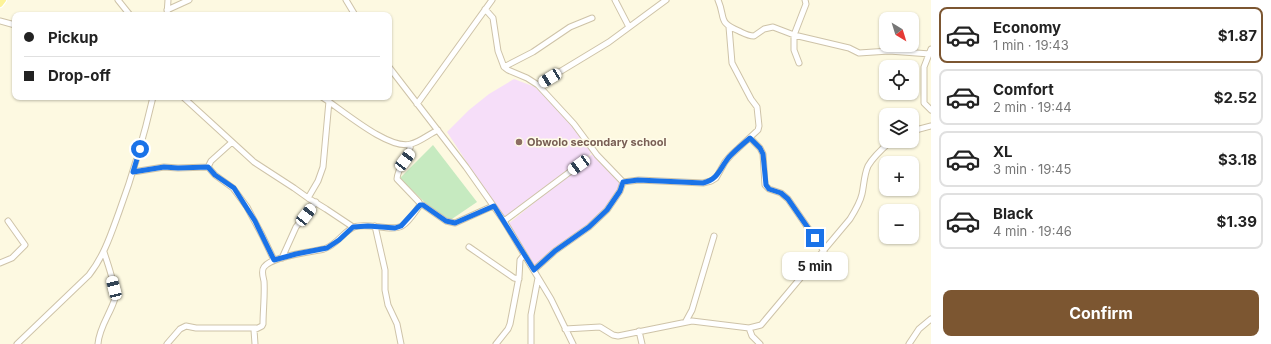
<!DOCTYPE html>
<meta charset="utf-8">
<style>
body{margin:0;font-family:Inter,sans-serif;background:#f6f6f6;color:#222;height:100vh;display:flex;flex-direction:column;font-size:15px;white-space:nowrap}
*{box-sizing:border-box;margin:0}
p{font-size:13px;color:#767676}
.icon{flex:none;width:22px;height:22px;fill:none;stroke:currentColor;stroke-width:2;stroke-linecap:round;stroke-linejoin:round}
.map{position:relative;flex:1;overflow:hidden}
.details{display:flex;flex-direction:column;background:#fff;width:340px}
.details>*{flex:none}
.top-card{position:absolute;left:12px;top:12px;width:380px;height:88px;border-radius:8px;box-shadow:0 1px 3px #0004;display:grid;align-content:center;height:88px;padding:0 12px;background:#fff}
.needle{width:26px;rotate:142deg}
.fabs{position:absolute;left:879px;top:12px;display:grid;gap:8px}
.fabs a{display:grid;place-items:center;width:40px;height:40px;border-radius:8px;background:#fff;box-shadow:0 1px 3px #0004;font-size:20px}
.end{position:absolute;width:18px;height:18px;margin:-9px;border:5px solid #1a73e8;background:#fff;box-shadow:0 0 0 2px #fff}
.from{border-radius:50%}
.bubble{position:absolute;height:28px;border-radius:8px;background:#fff;box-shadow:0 1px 3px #0004;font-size:13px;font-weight:700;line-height:28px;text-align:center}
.car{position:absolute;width:12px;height:24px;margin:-12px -6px;border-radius:5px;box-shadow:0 0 3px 1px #0007;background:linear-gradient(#fff 24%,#345 0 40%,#fff 0 76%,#345 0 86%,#fff 0)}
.top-card b{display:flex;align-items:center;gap:14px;height:38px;font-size:15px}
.top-card b+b{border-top:1px solid #e0e0e0}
.top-card i{width:10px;height:10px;background:#222}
ul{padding:7px 0 0;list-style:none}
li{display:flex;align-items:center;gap:12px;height:56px;margin:0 8px 6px;padding:0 4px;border:2px solid #e0e0e0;border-radius:8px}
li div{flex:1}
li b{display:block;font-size:15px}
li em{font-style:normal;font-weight:700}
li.current{border-color:#7c5631}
li>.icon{width:36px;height:36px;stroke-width:1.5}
.action{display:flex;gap:8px;margin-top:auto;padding:8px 12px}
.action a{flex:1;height:46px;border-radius:8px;background:#7c5631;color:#fff;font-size:16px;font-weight:700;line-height:46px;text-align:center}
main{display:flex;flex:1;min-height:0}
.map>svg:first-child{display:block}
.education{fill:#f6def9}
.green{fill:#c6eac0}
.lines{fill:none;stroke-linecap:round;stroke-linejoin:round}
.minor-casing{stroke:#cec3a8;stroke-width:7}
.major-casing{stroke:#fff;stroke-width:8}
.minor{stroke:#fff;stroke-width:5}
.major{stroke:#fdf398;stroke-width:6}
.route{stroke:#1a73e8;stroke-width:5}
.education-dot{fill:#8d6e63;stroke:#fffce8;stroke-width:1.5}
.labels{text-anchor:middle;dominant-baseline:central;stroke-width:3;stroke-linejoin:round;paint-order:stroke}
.education-label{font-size:11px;font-weight:bold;fill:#785e54;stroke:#fffce8;text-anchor:start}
</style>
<main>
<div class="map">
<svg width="931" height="344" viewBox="0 0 931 344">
<rect width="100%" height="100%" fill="#fdf9e1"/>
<!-- education -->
<path class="education" d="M514 79 535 87 568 119 592 152 582 163 504 219 447 132 469 110 489 94Z
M592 154 621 182 619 189 613 200 589 226 534 269 508 224 583 163Z"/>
<!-- green -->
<path class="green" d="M433 145 477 202 446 223 400 178Z"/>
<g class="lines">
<!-- minor casing -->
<g class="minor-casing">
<path id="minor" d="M118 0 130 15
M346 0 355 15
M615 0 629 27
M718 0C726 18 717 22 739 31 745 34 748 36 754 36L764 29 773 27 794 35 849 48 859 53 889 51 930 54
M485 9 493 18 498 51 504 67 508 70 527 78 538 85 574 124 597 155 623 182
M167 10 189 0
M167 15 168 0
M0 21 15 25
M931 49 924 67V103L931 110
M799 63 794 50V35L806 4 805 0
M389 67 466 167 504 221 551 299 573 344
M504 67 533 52 570 27 592 18
M538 85 609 42 666 0
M183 97 254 162 294 188 308 198 326 209 353 227
M322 97C341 109 389 151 411 144 420 142 429 134 438 130
M417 104 492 0
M912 131 931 126
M750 138 760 148 763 154 765 185 769 189 781 193 788 199 824 251
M411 144C409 158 398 165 397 179L419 202 420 205
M208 167 211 161 231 143
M133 172 164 167 178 168 208 167 215 175 233 188 247 207 262 235 274 260
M623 182 639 180 703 183 711 181 716 178 725 162 731 155 758 130 759 126 757 107 751 99 732 63 729 27
M308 198 318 181 323 167 329 101
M504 221 579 165
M375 226 385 270V290L388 305 397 324 401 344
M469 247 514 278 519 279
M282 258 296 227 316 202
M0 263 12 258 25 245 8 221
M534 270 555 251 589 227 607 210 620 191 623 182
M686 321 692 310 714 236
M749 328 752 336 760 344
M565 329 600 327 613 335 618 336 692 321 749 328 761 325 850 219C855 211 860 203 862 194 864 185 864 175 868 166 873 157 883 148 891 141
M639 331 642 344
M17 344 89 275C104 256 111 234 119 212 133 174 144 136 153 97
M98 344C99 327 111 313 115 298 117 289 107 262 104 252
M167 344 180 329 186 326 196 328H256
M255 344 254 330 262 326 263 324C263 310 265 295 264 281 263 277 261 271 264 267 272 256 311 252 324 249 337 245 344 231 354 227 367 222 391 232 402 226 409 222 415 212 420 205H423L446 221 455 223 493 206
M496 344 508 329 510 324 519 277 520 260 524 255
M531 344V315L538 278
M909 344 919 329 931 319"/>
</g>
<!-- major casing -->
<g class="major-casing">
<path id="major" d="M0 4 3 0"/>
</g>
<!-- minor -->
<use href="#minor" class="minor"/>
<!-- major -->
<use href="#major" class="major"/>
</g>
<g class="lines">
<!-- route -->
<path class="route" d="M140 149 133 172 164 167 178 168 208 167 215 175 234 188 255 221 274 260 296 254 327 248 339 240 353 227 368 226 395 228 401 226 420 205H423L446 221 455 223 494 206 534 270 555 251 589 227 607 210 620 191 623 182 638 180 703 183C720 179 720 166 731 155 737 149 744 143 750 138L760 148 763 154 766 185 769 189 781 193 788 199 815 238"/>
</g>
<!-- markers -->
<circle class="education-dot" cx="519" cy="142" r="4"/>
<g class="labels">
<!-- education labels -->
<g class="education-label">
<text x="527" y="142">Obwolo secondary school</text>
</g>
</g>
</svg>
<div class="fabs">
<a><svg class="needle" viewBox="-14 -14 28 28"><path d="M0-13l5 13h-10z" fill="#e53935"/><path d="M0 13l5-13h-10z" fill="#767676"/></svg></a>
<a><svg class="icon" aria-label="locate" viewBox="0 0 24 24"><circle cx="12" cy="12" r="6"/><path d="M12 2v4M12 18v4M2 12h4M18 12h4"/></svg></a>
<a><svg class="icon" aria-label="layers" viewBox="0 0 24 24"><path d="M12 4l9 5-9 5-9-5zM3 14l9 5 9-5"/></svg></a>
<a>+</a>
<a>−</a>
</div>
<i class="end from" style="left:140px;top:149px"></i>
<i class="end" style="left:815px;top:238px"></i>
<div class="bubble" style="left:782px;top:252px;width:66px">5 min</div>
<i class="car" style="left:550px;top:78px;rotate:239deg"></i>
<i class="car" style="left:405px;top:160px;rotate:37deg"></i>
<i class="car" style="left:579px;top:165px;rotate:234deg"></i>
<i class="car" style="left:306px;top:215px;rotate:38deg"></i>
<i class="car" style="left:114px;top:288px;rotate:346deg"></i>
<div class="top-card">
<b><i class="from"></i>Pickup</b>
<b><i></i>Drop-off</b>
</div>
</div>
<section class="details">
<ul>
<li class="current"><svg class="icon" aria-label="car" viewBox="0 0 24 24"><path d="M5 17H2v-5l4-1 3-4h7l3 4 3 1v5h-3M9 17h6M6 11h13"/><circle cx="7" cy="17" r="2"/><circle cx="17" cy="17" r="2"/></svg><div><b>Economy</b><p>1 min · 19:43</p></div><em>$1.87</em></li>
<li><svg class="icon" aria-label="car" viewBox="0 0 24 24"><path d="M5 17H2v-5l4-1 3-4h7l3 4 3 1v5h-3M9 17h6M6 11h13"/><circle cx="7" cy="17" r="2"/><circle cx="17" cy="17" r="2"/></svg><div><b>Comfort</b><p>2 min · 19:44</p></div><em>$2.52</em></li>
<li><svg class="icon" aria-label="car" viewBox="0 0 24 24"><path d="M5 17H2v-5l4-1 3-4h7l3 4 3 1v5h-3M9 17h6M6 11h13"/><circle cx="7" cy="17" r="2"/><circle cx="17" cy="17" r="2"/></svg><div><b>XL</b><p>3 min · 19:45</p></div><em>$3.18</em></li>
<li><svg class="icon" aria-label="car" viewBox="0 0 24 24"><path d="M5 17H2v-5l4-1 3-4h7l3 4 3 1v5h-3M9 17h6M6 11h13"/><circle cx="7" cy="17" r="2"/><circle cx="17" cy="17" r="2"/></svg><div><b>Black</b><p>4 min · 19:46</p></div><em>$1.39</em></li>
</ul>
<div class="action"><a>Confirm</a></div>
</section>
</main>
